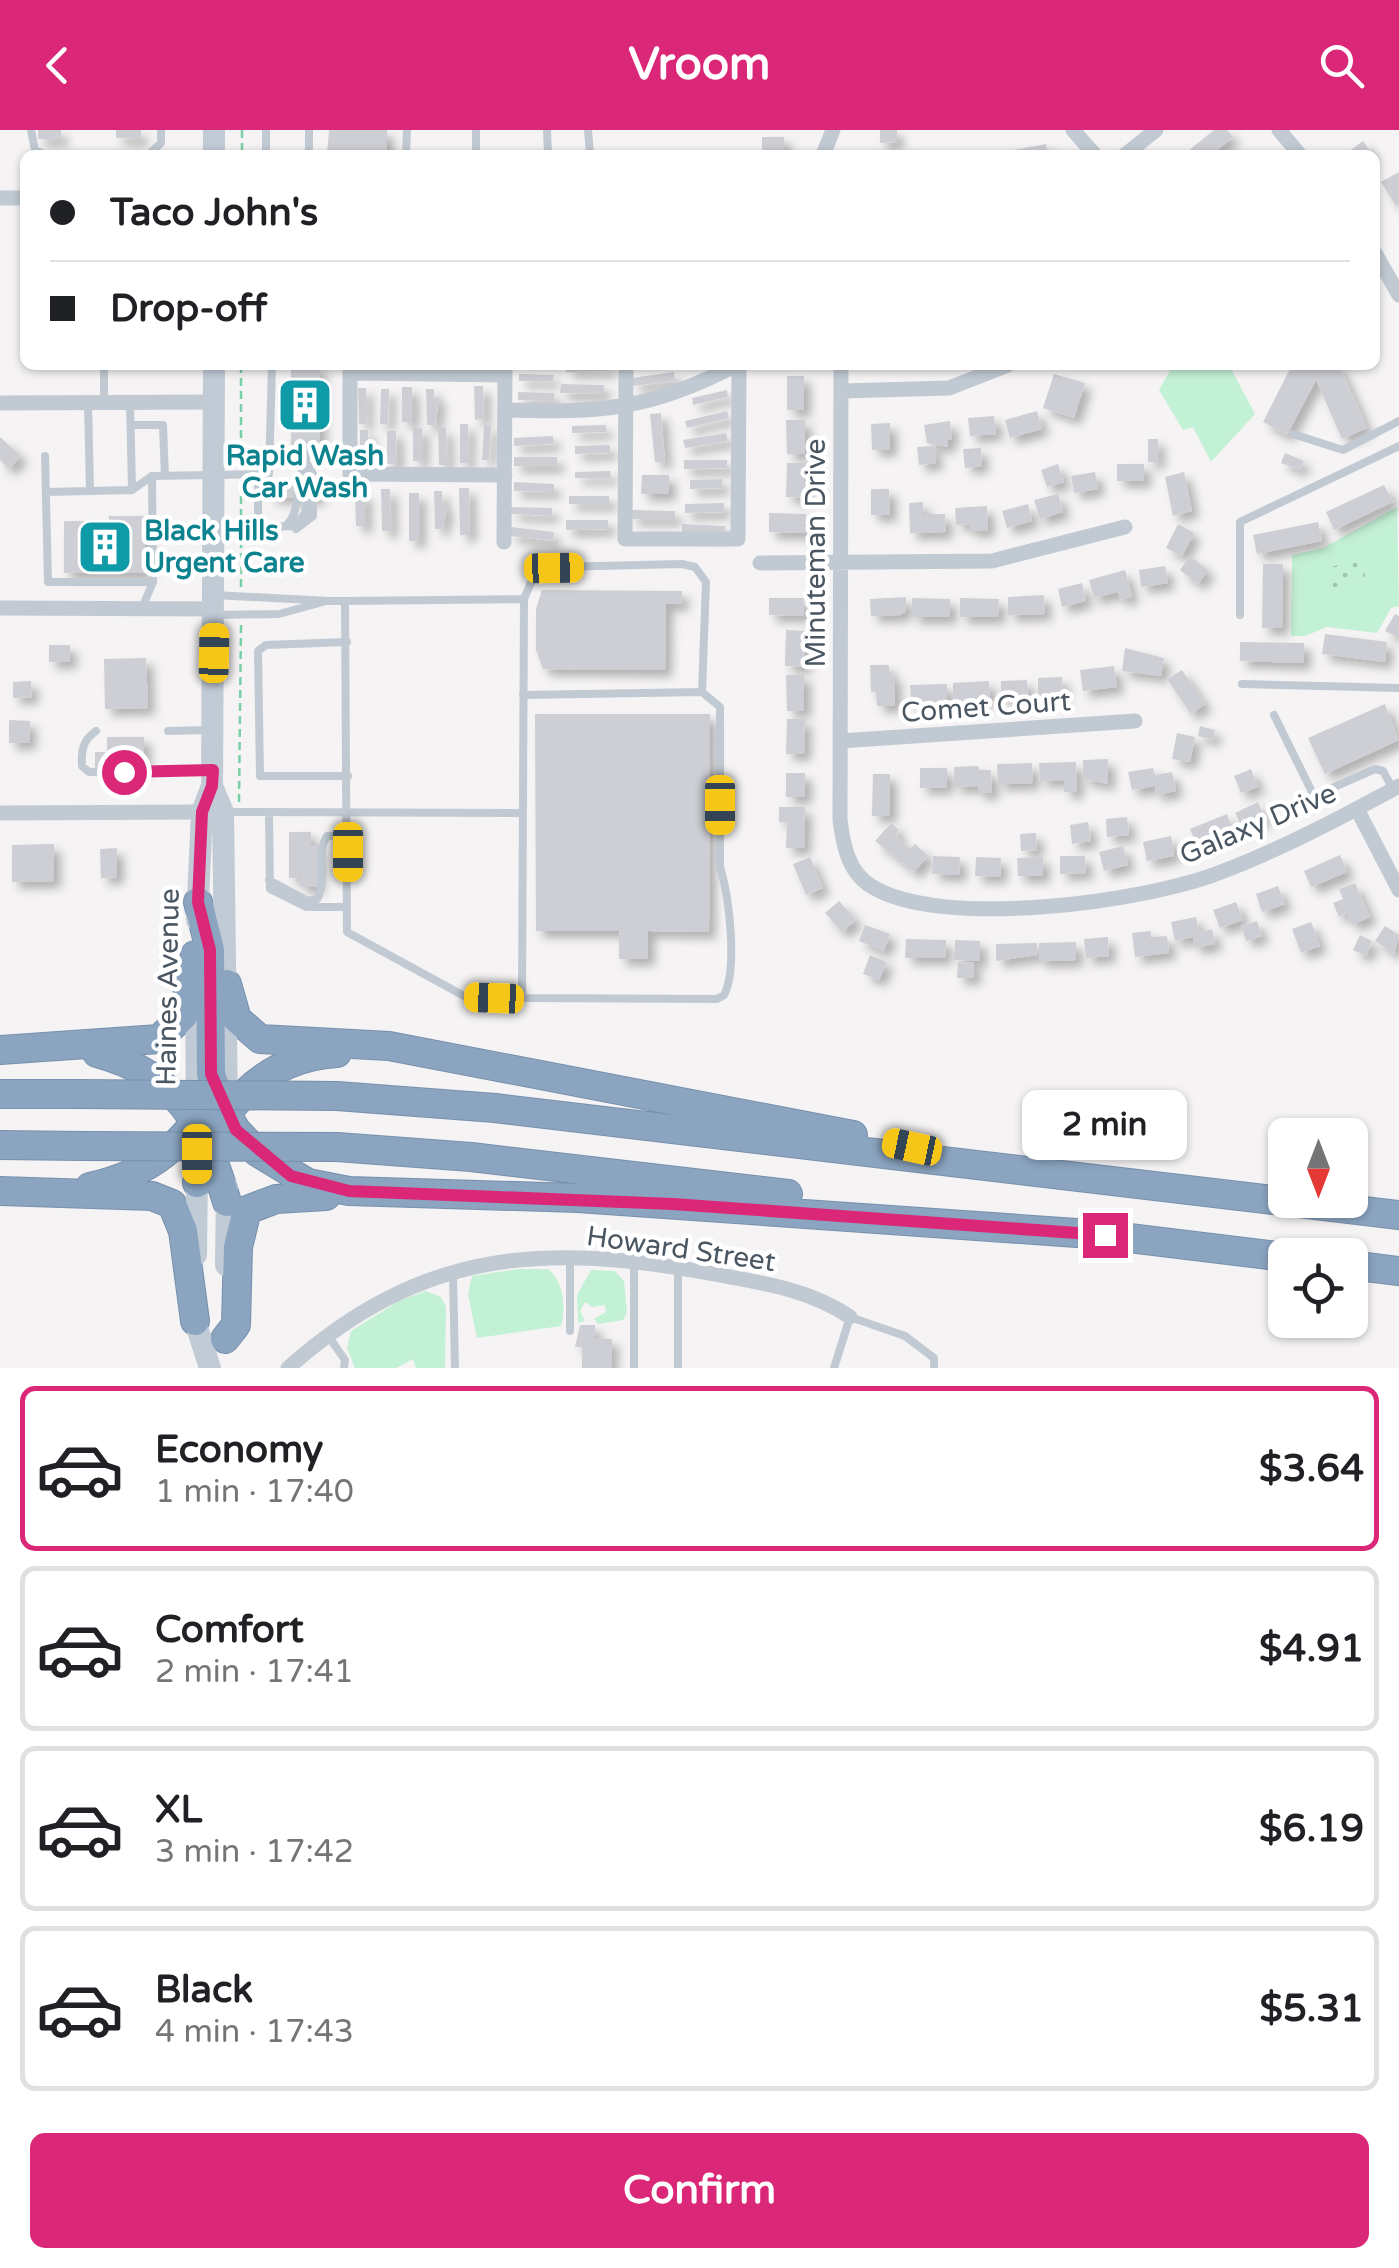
<!DOCTYPE html>
<meta charset="utf-8">
<style>
body{margin:0;font-family:"Varela Round",sans-serif;background:#f2f2f2;color:#202124;height:100vh;display:flex;flex-direction:column;font-size:38px;white-space:nowrap}
*{box-sizing:border-box;margin:0}
p{font-size:32px;color:#757577}
.icon{flex:none;width:55px;height:55px;fill:none;stroke:currentColor;stroke-width:2;stroke-linecap:round;stroke-linejoin:round}
.map{position:relative;height:1238px;overflow:hidden}
.panel{display:flex;flex-direction:column;background:#fff;flex:1}
.panel>*{flex:none}
.guide{position:absolute;left:20px;top:20px;width:1360px;height:220px;border-radius:15px;box-shadow:0 2px 8px #0004;display:grid;align-content:center;height:220px;padding:0 30px;background:#fff}
.needle{width:65px;rotate:180deg}
.tools{position:absolute;left:1268px;top:988px;display:grid;gap:20px}
.tools a{display:grid;place-items:center;width:100px;height:100px;border-radius:15px;background:#fff;box-shadow:0 2px 8px #0004;font-size:50px}
.end{position:absolute;width:45px;height:45px;margin:-22px;border:12px solid #db2777;background:#fff;box-shadow:0 0 0 5px #fff}
.from{border-radius:50%}
.bubble{position:absolute;height:70px;border-radius:15px;background:#fff;box-shadow:0 2px 8px #0004;font-size:32px;font-weight:700;line-height:70px;text-align:center}
.car{position:absolute;width:30px;height:60px;margin:-30px -15px;border-radius:12px;box-shadow:0 0 8px 2px #0007;background:linear-gradient(#f5c518 24%,#345 0 40%,#f5c518 0 76%,#345 0 86%,#f5c518 0)}
.guide b{display:flex;align-items:center;gap:35px;height:95px;font-size:38px}
.guide b+b{border-top:2px solid #e0e0e0}
.guide i{width:25px;height:25px;background:#202124}
ul{padding:18px 0 0;list-style:none}
li{display:flex;align-items:center;gap:30px;height:165px;margin:0 20px 15px;padding:0 10px;border:5px solid #e0e0e0;border-radius:15px}
li div{flex:1}
li b{display:block;font-size:38px}
li em{font-style:normal;font-weight:700}
li.selected{border-color:#db2777}
li>.icon{width:90px;height:90px;stroke-width:1.5}
.cta{display:flex;gap:20px;margin-top:auto;padding:20px 30px}
.cta a{flex:1;height:115px;border-radius:15px;background:#db2777;color:#fff;font-size:40px;font-weight:700;line-height:115px;text-align:center}
header{display:flex;justify-content:space-between;align-items:center;height:130px;padding:0 30px;background:#db2777;color:#fff;font-size:45px;font-weight:700}
.map>svg:first-child{display:block}
.grass{fill:#c3f1d5}
.park{fill:url(#park-dots)}
.building{fill:#cdcfd5;filter:url(#shadow)}
.lines{fill:none;stroke-linecap:round;stroke-linejoin:round}
.motorway-casing{stroke:#7690ad;stroke-width:30}
.path{stroke:#7ad0a6;stroke-width:2.5;stroke-dasharray:8 5;stroke-linecap:butt}
.service{stroke:#c1cad2;stroke-width:8}
.minor{stroke:#c1cad2;stroke-width:15}
.secondary{stroke:#c1cbd6;stroke-width:22}
.motorway{stroke:#8ba5c1;stroke-width:28}
.motorway-bridge-casing{stroke:#7690ad;stroke-width:30;stroke-linecap:butt}
.motorway-bridge{stroke:#8ba5c1;stroke-width:28}
.route{stroke:#db2777;stroke-width:12}
.labels{text-anchor:middle;dominant-baseline:central;stroke-width:9;stroke-linejoin:round;paint-order:stroke}
.culture-label{font-size:28px;font-weight:bold;fill:#0d838f;stroke:#fff}
.street-label{font-size:28px;fill:#4a5661;stroke:#fff}
</style>
<header><svg class="icon" aria-label="back" viewBox="0 0 24 24"><path d="M15 5l-7 7 7 7"/></svg>Vroom<svg class="icon" aria-label="search" viewBox="0 0 24 24"><circle cx="10" cy="10" r="6"/><path d="M15 15l6 6"/></svg></header>
<div class="map">
<svg width="1399" height="1238" viewBox="0 0 1399 1238">
<defs>
<pattern id="park-dots" width="8" height="8" patternUnits="userSpaceOnUse" patternTransform="scale(2.5)"><rect width="8" height="8" fill="#c3f1d5"/><path d="M2 2h.1M6 6h.1" fill="none" stroke="#a0c6b0" stroke-width="1.8" stroke-linecap="round"/></pattern>
<filter id="shadow"><feDropShadow dx="7" dy="7" stdDeviation="5" flood-color="#0004"/></filter>
</defs>
<rect width="100%" height="100%" fill="#f5f3f3"/>
<!-- grass -->
<path class="grass" d="M1173 235H1229L1255 284 1211 332 1193 297 1183 300 1159 260Z
M1397 377 1399 476 1391 478 1377 503 1327 497 1305 506H1291L1292 425 1323 418Z
M518 1139H548C564 1152 566 1177 561 1196L477 1208 468 1164 472 1146Z
M591 1140 615 1141 624 1151 627 1182 623 1190 598 1194 594 1189 606 1182 605 1175 592 1177 585 1172 580 1181 585 1191 578 1193 577 1165Z
M426 1161 441 1167 446 1177 445 1238H416L413 1229 396 1238H355L347 1218 351 1201 399 1171Z"/>
<!-- park -->
<path class="park" d="M1361 429 1366 450 1333 458 1330 437Z"/>
<!-- building -->
<path class="building" d="M38 0H61V9H38Z
M116 0H141V9L116 8Z
M329 0H387V25H327Z
M880 0H897V12L880 13Z
M1214 0H1227L1233 7 1211 25H1189L1187 22Z
M762 7H784V25H762Z
M1363 11 1373 25H1348L1347 23Z
M1046 14 1048 25H1009L1008 21Z
M1399 42V74L1396 76 1381 52Z
M291 235H320V315H291Z
M566 235H610V241L566 242Z
M1292 235H1339L1367 298 1342 309 1316 250 1287 305 1263 292Z
M674 242 675 251 633 256 632 248Z
M519 244 554 245 553 251H519Z
M1054 244 1085 253 1074 288 1043 278Z
M787 246H804V280H787Z
M561 254 604 255V264L560 263Z
M474 256H483L484 289 475 290Z
M402 257H412V292H402Z
M358 258H366V294H359Z
M381 259H389L388 294H380Z
M426 259H434V268H439L435 295H427Z
M727 260 728 267 693 275 692 268Z
M518 262 554 263V271L518 270Z
M727 281 729 288 687 298 685 291Z
M1037 281 1042 299 1010 308 1005 290Z
M661 283 665 332H655L650 284Z
M994 286 996 304 970 306 968 288Z
M786 290H805V324H787Z
M950 291 952 309 947 310 948 317 927 313 924 295Z
M890 293V320H872L871 294Z
M460 294H468V333H460Z
M484 295H491L489 330H482Z
M606 295V302L572 303V296Z
M413 298H422V331H413Z
M438 298H446L447 335H439Z
M360 300H368L369 338H360Z
M387 301H396L397 334H387Z
M726 303 728 311 685 318 683 310Z
M553 306 554 314 514 316V308Z
M0 307 21 326 9 339 0 330Z
M1148 309H1158V332H1148Z
M610 315V323L575 324V316Z
M934 316 936 333 919 335 917 317Z
M981 318 982 336 965 338 963 319Z
M1285 323 1304 331 1300 340 1281 333Z
M514 327H557V336H514Z
M684 330H727V338L684 339Z
M787 333H806L805 368 786 367Z
M1058 334 1064 352 1047 357 1041 340Z
M1117 334H1144V351H1117Z
M610 341 611 348H575V342Z
M1095 342 1098 359 1074 363 1071 346Z
M1184 342 1192 381 1173 386 1165 347Z
M642 345H669V364H641Z
M722 349V358L690 359V350Z
M270 352H318V368L270 367Z
M514 352 554 354V362L514 361Z
M1384 355 1393 372 1334 400 1326 382Z
M459 358H469L470 405H460Z
M381 359H390L391 401H382Z
M871 359H889L890 385H871Z
M434 361H442L443 377H447L442 399H435Z
M355 363H365V396H356Z
M409 363H419V411H409Z
M1058 364 1063 382 1040 389 1034 370Z
M569 366H609L610 374H569Z
M923 372V384H945L946 402 910 403 909 373Z
M724 373V382L685 383V374Z
M1028 374 1032 391 1007 398 1002 381Z
M987 376 988 400 969 401V394L956 395 955 378Z
M511 377 552 378V386L511 384Z
M631 380 675 381V389H631Z
M769 383 806 384V403L769 402Z
M109 386H145V443H64V391H109Z
M566 390H608V399L566 400Z
M1318 392 1322 411 1257 424 1253 405Z
M682 394 725 396V404L682 403Z
M1178 394 1194 403 1182 426 1166 418Z
M511 397 554 402 553 411 510 406Z
M1190 426 1208 440 1198 454 1180 440Z
M1263 434H1283L1282 498H1262Z
M1165 436 1168 453 1141 457 1139 440Z
M1125 440 1132 467 1121 470 1118 462 1094 468 1089 450Z
M1082 453 1086 471 1062 477 1058 459Z
M542 460 682 461V474H666L665 540 543 539 536 520V479Z
M1044 465 1045 484 1008 485V467Z
M906 467V481L900 485 871 486 870 469Z
M769 468H804V486L769 485Z
M912 468 950 469V487H912Z
M960 468 999 469 998 487H960Z
M1395 484 1399 486V508L1385 501Z
M786 500 805 501 804 537 785 536Z
M1325 504 1387 512 1385 532 1322 524Z
M1240 512 1304 513V533L1240 531Z
M49 515H70V532H49Z
M1125 518 1164 528 1161 546 1122 541Z
M146 528 148 578 105 579 104 529Z
M870 535H889V546L895 545V576H877L876 562H871Z
M1114 536 1117 557 1083 561 1080 540Z
M1182 540 1205 574 1191 584 1167 549Z
M786 545H804V581H787Z
M1062 547 1063 566 1038 567V548Z
M1027 550 1028 568 1001 569V551Z
M31 551 32 567 13 568V552Z
M989 551 990 570 953 571V553Z
M947 554V573L911 574 910 555Z
M1385 574 1399 610 1325 644 1308 608Z
M535 584H710L709 802 648 801V829H619V801H536Z
M787 589H805L804 624H786Z
M9 590 30 591 29 613H9Z
M1200 596 1215 600 1213 610 1198 606Z
M1177 603 1195 607 1190 632 1172 629Z
M107 607H144V639H95V622H107Z
M1108 629V654L1083 649V630Z
M1076 632 1077 662H1064V650L1040 651 1039 633Z
M1032 633 1033 653 998 654 997 634Z
M978 636 979 640H991L992 663H978V656L954 657V637Z
M920 638H947V657L920 658Z
M1153 638 1155 645 1172 642 1176 661 1156 665 1155 656 1132 660 1128 642Z
M1251 639 1258 657 1241 663 1234 646Z
M786 643H805V667H786Z
M873 644H890V686H872Z
M1258 672 1265 688 1243 699 1235 683Z
M779 677H805L804 718H786L787 692H779Z
M1227 684 1233 701 1197 716 1190 699Z
M1127 687 1129 705 1107 707 1106 689Z
M1088 692 1091 711 1072 714 1070 695Z
M891 693 899 700 895 705 910 719 915 714 928 726 914 742 875 711Z
M289 702H311V715H318V757H300V748H289Z
M1036 703 1037 720 1021 721 1020 704Z
M1171 706 1174 726 1147 731 1143 712Z
M54 714V751L12 752V715Z
M1123 716 1128 735 1104 741 1099 722Z
M117 718V747L101 748 100 719Z
M1340 725 1347 742 1311 757 1304 741Z
M933 726 960 727 959 745 932 744Z
M1060 726H1085L1086 743 1060 744Z
M810 727 823 758 806 765 793 734Z
M976 727 1001 728 1000 747 975 746Z
M1043 727V746H1018L1017 728Z
M1355 753 1370 787 1352 795 1347 783 1339 787 1333 773 1343 769 1339 759Z
M1278 756 1285 774 1262 782 1256 764Z
M839 771 856 790 842 802 825 783Z
M1236 772 1243 790 1220 798 1213 780Z
M1196 787 1199 802 1212 799 1215 814 1195 818 1193 807 1175 811 1171 792Z
M1257 791 1262 806 1246 811 1241 796Z
M1311 792 1320 816 1301 823 1292 799Z
M865 795 890 804 884 821 859 811Z
M1385 796 1399 805 1394 824 1375 811Z
M1151 801V807L1167 806 1169 823 1135 827 1132 803Z
M1360 805 1372 811 1366 826 1353 820Z
M1108 807 1109 826 1086 828 1084 809Z
M906 809 946 810 945 828H905Z
M955 810 980 811V831L954 830Z
M1076 812V830L1039 831V813Z
M1037 813V825L996 831V814Z
M870 825 887 832 879 850 863 844Z
M958 832 974 833V848H957Z
M580 1195H595V1208L612 1209 611 1238H582V1217H575Z"/>
<g class="lines">
<!-- motorway casing -->
<g class="motorway-casing">
<path id="motorway" d="M198 772 210 820 211 944 221 974 236 1000 257 1022 308 1053 349 1061 578 1068 1105 1105
M227 854 237 889 260 909 389 916 853 1005
M0 920 159 909 183 886 195 825
M97 923C179 945 204 995 227 1072
M0 964H77
M337 966 495 978 1399 1085
M0 1015 83 1016
M337 1017 471 1027 788 1064
M197 1053C211 984 263 927 337 923
M90 1057C146 1045 188 1014 213 962
M0 1061 152 1066 172 1074 183 1101 195 1191
M1088 1103 1285 1127
M1350 1135 1399 1141
M225 1209 236 1195 238 1117 247 1080 276 1069 326 1066"/>
</g>
<!-- path -->
<path class="path" d="M242 0V25
M241 235V332
M241 387V355
M241 410V457
M239 672 241 495"/>
<!-- service -->
<path class="service" d="M31 0 35 20 46 25
M476 0V25
M547 0 548 24 584 25
M588 0 590 25
M148 25 161 13V0
M266 25V0
M309 25V0
M406 25 407 0
M88 273 90 361 132 360 130 272
M104 273V235
M131 295H163L165 346
M1293 304 1343 320 1399 291
M306 315V352
M45 326 48 452H153L152 346
M132 360 152 346 269 344 272 235
M46 362 90 361
M286 396C303 379 294 352 306 332
M218 399 295 396 305 383 306 368
M258 399V346
M296 399 313 386V344L306 332
M214 465 329 471H345L524 469 522 868 466 867 347 802 345 471
M142 478 153 452
M214 485 279 484 323 472
M1240 485V392L1399 316
M347 512 266 515 258 521 260 646H348
M1242 554 1399 558
M523 565 702 562 706 452 695 437 682 434 554 437 532 450 524 469
M1274 585 1314 666 1375 639 1383 641 1393 659
M96 601C83 610 81 620 82 636L89 642 208 640
M168 601 208 600
M227 682 522 683
M269 683 270 759 306 777H347
M269 750 308 771 317 769C328 749 315 724 327 706L348 705
M522 868 717 869 724 865C738 838 729 766 720 737V577L702 562
M570 1129V1201
M634 1133V1238
M678 1138V1238
M453 1143 455 1238
M329 1207 345 1230 344 1238
M834 1238 850 1187 905 1206 934 1228V1238"/>
<!-- minor -->
<path class="minor" d="M1073 0 1095 25
M1279 0 1300 25
M823 25 833 0
M1125 25 1156 0
M0 68H25
M1375 123 1399 165
M350 235V344L505 345
M626 235 625 409H738L739 235
M841 235 840 690C843 714 848 742 871 756 940 800 1146 772 1221 742 1282 719 1342 687 1399 656
M350 243 505 245
M842 261 949 258 1008 235
M0 273 214 272
M505 280C600 283 650 280 736 235
M504 412 505 235
M760 433 992 431 1125 397
M0 478 214 479
M840 611 1135 591
M1357 679 1399 760
M0 683 202 682
M288 1238C422 1119 544 1112 714 1144 762 1153 809 1159 850 1187"/>
<!-- secondary -->
<path class="secondary" d="M214 25V0
M212 656 223 682 227 980
M212 670 214 235
M197 790 202 682 212 656
M196 857 197 980
M196 1125 197 1037
M226 1135 227 1057
M195 1177V1191L210 1238"/>
<!-- motorway -->
<use href="#motorway" class="motorway"/>
<!-- motorway-bridge casing -->
<g class="motorway-bridge-casing">
<path id="motorway-bridge" d="M77 964 337 966
M83 1016 337 1017"/>
</g>
<!-- motorway-bridge -->
<use href="#motorway-bridge" class="motorway-bridge"/>
</g>
<g class="lines">
<!-- route -->
<path class="route" d="M124 642 213 640 212 656 202 682 198 772 210 820 211 944 236 1000 291 1046 349 1061 673 1074 1105 1105"/>
</g>
<!-- icons -->
<defs>
<g id="building-square" transform="scale(2.875)"><rect x="-9" y="-9" width="18" height="18" rx="4" fill="#0f9aa8" stroke="#fff"/><path d="M-4-6H4V6H1V3H-1V6H-4ZM-2.5-4.3h1.7v1.8h-1.7ZM.8-4.3h1.7v1.8H.8ZM-2.5-1h1.7V.8h-1.7ZM.8-1h1.7V.8H.8Z" fill="#fff"/></g>
</defs>
<g fill-rule="evenodd">
<use href="#building-square" x="305" y="275"/>
<use href="#building-square" x="105" y="417"/>
</g>
<g class="labels">
<!-- culture labels -->
<g class="culture-label">
<text x="305" y="326">Rapid Wash<tspan x="305" dy="32">Car Wash</tspan></text>
<text x="144" y="401" text-anchor="start">Black Hills<tspan x="144" dy="32">Urgent Care</tspan></text>
</g>
<!-- street labels -->
<g class="street-label">
<text transform="translate(816 423) rotate(-90)">Minuteman Drive</text>
<text transform="translate(986 577) rotate(-4)">Comet Court</text>
<text transform="translate(1258 694) rotate(-23)">Galaxy Drive</text>
<text transform="translate(168 857) rotate(-89)">Haines Avenue</text>
<text transform="translate(681 1119) rotate(8)">Howard Street</text>
</g>
</g>
</svg>
<div class="tools">
<a><svg class="needle" viewBox="-14 -14 28 28"><path d="M0-13l5 13h-10z" fill="#e53935"/><path d="M0 13l5-13h-10z" fill="#757577"/></svg></a>
<a><svg class="icon" aria-label="locate" viewBox="0 0 24 24"><circle cx="12" cy="12" r="6"/><path d="M12 2v4M12 18v4M2 12h4M18 12h4"/></svg></a>
</div>
<i class="end from" style="left:124px;top:642px"></i>
<i class="end" style="left:1105px;top:1105px"></i>
<div class="bubble" style="left:1022px;top:960px;width:165px">2 min</div>
<i class="car" style="left:554px;top:438px;rotate:89deg"></i>
<i class="car" style="left:214px;top:523px;rotate:1deg"></i>
<i class="car" style="left:720px;top:675px;rotate:180deg"></i>
<i class="car" style="left:348px;top:722px;rotate:180deg"></i>
<i class="car" style="left:494px;top:868px;rotate:272deg"></i>
<i class="car" style="left:912px;top:1017px;rotate:282deg"></i>
<i class="car" style="left:197px;top:1024px;rotate:180deg"></i>
<div class="guide">
<b><i class="from"></i>Taco John's</b>
<b><i></i>Drop-off</b>
</div>
</div>
<section class="panel">
<ul>
<li class="selected"><svg class="icon" aria-label="car" viewBox="0 0 24 24"><path d="M5 17H2v-5l4-1 3-4h7l3 4 3 1v5h-3M9 17h6M6 11h13"/><circle cx="7" cy="17" r="2"/><circle cx="17" cy="17" r="2"/></svg><div><b>Economy</b><p>1 min · 17:40</p></div><em>$3.64</em></li>
<li><svg class="icon" aria-label="car" viewBox="0 0 24 24"><path d="M5 17H2v-5l4-1 3-4h7l3 4 3 1v5h-3M9 17h6M6 11h13"/><circle cx="7" cy="17" r="2"/><circle cx="17" cy="17" r="2"/></svg><div><b>Comfort</b><p>2 min · 17:41</p></div><em>$4.91</em></li>
<li><svg class="icon" aria-label="car" viewBox="0 0 24 24"><path d="M5 17H2v-5l4-1 3-4h7l3 4 3 1v5h-3M9 17h6M6 11h13"/><circle cx="7" cy="17" r="2"/><circle cx="17" cy="17" r="2"/></svg><div><b>XL</b><p>3 min · 17:42</p></div><em>$6.19</em></li>
<li><svg class="icon" aria-label="car" viewBox="0 0 24 24"><path d="M5 17H2v-5l4-1 3-4h7l3 4 3 1v5h-3M9 17h6M6 11h13"/><circle cx="7" cy="17" r="2"/><circle cx="17" cy="17" r="2"/></svg><div><b>Black</b><p>4 min · 17:43</p></div><em>$5.31</em></li>
</ul>
<div class="cta"><a>Confirm</a></div>
</section>
